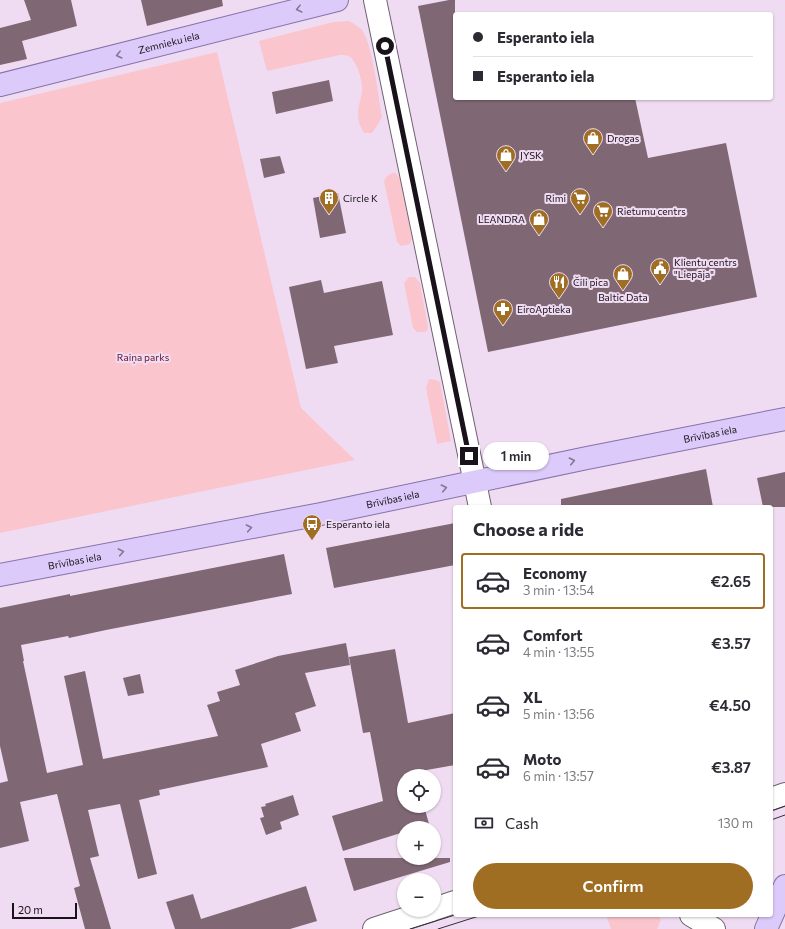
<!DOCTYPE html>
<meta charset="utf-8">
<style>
body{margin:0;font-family:Commissioner,sans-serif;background:#f7f7f7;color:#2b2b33;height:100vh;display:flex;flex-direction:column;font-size:15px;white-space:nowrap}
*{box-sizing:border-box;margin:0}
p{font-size:13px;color:#7c7c81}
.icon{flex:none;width:22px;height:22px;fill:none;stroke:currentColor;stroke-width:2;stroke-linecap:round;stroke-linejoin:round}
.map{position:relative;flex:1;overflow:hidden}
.side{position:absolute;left:453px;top:505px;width:320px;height:412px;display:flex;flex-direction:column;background:#fff;border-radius:4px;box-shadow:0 1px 3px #0004}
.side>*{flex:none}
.hud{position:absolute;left:453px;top:12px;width:320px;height:88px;border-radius:4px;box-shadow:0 1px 3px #0004;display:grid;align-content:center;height:88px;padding:0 20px;background:#fff}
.tools{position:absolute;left:397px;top:769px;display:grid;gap:8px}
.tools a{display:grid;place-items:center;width:44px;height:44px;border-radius:50%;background:#fff;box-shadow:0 1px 3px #0004;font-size:20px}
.scale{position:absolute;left:12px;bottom:10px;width:65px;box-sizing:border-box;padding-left:4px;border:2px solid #19121a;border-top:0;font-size:11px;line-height:14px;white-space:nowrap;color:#19121a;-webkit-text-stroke:3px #f0dcf2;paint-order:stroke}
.end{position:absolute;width:18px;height:18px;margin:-9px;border:5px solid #19121a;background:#fff;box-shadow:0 0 0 2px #fff}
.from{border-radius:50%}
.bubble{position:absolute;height:28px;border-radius:14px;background:#fff;box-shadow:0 1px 3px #0004;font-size:13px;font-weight:600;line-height:28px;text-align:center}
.hud b{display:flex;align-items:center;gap:14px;height:38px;font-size:15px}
.hud b+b{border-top:1px solid #e1e1e2}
.hud i{width:10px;height:10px;background:#2b2b33}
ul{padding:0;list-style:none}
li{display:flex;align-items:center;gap:12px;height:56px;margin:0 8px 6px;padding:0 12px;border:2px solid transparent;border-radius:4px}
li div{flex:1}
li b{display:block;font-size:15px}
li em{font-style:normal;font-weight:600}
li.selected{border-color:#9f6e23}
li>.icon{width:36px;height:36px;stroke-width:1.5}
h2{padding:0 20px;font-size:18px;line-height:48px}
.pay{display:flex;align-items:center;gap:10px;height:44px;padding:0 20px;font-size:15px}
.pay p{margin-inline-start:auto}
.button{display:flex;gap:8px;margin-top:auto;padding:8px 20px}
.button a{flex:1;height:46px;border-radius:24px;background:#9f6e23;color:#fff;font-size:16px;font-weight:600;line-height:46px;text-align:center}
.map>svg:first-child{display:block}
.green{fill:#fbc5ce}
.building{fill:#7f6774}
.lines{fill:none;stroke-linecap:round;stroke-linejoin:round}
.minor-casing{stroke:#716073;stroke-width:24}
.major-casing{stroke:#8872a9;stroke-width:24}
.minor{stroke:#fff;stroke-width:22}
.major{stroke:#dbcafa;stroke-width:22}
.tram{stroke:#352c36;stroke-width:1}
.oneway{stroke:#847795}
.route{stroke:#19121a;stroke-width:5}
.labels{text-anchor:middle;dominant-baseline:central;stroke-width:4;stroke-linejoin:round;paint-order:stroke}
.street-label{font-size:10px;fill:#19121a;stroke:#f0dcf2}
.poi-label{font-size:10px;fill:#19121a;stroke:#f0dcf2;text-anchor:start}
.park-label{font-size:10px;fill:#66132e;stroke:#f0dcf2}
</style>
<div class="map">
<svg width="785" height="929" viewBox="0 0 785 929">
<rect width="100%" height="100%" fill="#f0dcf2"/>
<!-- green -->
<path class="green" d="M349 21C354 24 358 26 362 30 372 43 379 99 382 117L377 126 372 133H364C361 128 358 122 358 115 358 106 361 99 362 91 363 82 357 61 349 56 347 55 344 55 340 55L267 71 259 41 333 22Z
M217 52 301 408 355 460 0 533V103Z
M392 173H396L400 179 412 239 410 244 401 246 397 242 384 181 387 176Z
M409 277H415L420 283 428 327 427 331 424 332H417L413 328 404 283Z
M429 379 436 380 440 382 451 441 437 444 426 388Z
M606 915H658L661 920 657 929H611Z"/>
<!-- building -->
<path class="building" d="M24 0H71L77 26 22 41 27 59 0 65V28L31 20Z
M141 0H222L223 6 147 26Z
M449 0H455V98H635L648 158 726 143 757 297 488 352 418 6Z
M329 80 333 101 276 114 272 92Z
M280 156 285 173 264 178 260 159Z
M338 193 346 233 320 238 313 198Z
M321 280 324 293 382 281 393 335 334 346 338 363 306 369 289 287Z
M706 469 713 507H561V499Z
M785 472V507H763L757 478Z
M455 523V565L334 588 326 548Z
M284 554 292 594 106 630 69 638 68 636 21 645 24 661H23L47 773 83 765 64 676 85 671 103 759 218 736 207 705 220 701 217 692 240 685 235 670 278 656 346 643 350 665 305 673 316 706 295 713 301 731 261 744 268 767 159 790 160 795 139 800 157 874 138 879 120 804 88 810 99 856 90 858 111 929H85L74 888 80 886 57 794 20 802 29 841 0 848V783L8 781 0 746V608L70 594V596Z
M395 649 408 723 455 713V765L404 774V806H424L429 824 417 828H404V832L343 851 332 816 383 801 370 732 363 733 349 657Z
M140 674 144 693 128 696 123 678Z
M293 795 299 815 280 822 282 829 266 835 260 818 264 817 261 807 266 806 265 804Z
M344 858H450V862L354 891Z
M306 886 317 921 290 929H175L166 902 193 894 201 919Z"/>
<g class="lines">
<!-- minor casing -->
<g class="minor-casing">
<path id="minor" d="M375 0 480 507
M771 799 785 794
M434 909 455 902
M691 915 714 929
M374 929 432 910"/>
</g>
<!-- major casing -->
<g class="major-casing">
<g id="major">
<path id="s1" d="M0 85 337 0"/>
<path id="s2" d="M0 575 321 514 587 458 785 419"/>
<path d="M766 929 785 886"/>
</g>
</g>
<!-- minor -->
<use href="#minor" class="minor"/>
<!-- major -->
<use href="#major" class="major"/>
<!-- tram -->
<path class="tram" d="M771 811 785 806
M771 820 785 815
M410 929 455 915
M438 929 482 915"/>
</g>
<!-- one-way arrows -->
<defs><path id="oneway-chevron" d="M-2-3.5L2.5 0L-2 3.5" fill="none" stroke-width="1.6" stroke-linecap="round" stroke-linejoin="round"/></defs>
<g class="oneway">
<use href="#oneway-chevron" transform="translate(299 9) rotate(166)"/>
<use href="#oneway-chevron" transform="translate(119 55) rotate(166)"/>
<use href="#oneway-chevron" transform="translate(572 461) rotate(-12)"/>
<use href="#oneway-chevron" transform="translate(444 488) rotate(-12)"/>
<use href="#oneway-chevron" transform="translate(249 528) rotate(-11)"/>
<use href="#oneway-chevron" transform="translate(121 552) rotate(-11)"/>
</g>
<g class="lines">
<!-- route -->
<path class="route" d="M385 46 469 456"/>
</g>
<!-- icons -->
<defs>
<g id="shop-pin" transform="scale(1)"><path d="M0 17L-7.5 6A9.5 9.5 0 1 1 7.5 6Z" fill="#9f6e23" stroke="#f0dcf2"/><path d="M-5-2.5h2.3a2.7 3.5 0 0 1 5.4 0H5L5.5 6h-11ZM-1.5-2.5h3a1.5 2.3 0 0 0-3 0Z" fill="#fff"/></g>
<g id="building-pin" transform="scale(1)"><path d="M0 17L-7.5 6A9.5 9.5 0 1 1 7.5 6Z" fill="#9f6e23" stroke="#f0dcf2"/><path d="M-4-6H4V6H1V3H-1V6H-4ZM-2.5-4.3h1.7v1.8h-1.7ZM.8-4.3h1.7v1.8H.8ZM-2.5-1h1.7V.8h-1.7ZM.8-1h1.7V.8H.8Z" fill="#fff"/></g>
<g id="supermarket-pin" transform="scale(1)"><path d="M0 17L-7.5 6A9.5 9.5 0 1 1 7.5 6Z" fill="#9f6e23" stroke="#f0dcf2"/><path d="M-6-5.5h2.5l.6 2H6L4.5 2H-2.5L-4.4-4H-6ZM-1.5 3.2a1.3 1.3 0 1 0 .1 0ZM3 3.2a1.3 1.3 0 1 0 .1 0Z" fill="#fff"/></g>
<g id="civic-pin" transform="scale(1)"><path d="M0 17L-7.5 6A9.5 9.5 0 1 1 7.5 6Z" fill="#9f6e23" stroke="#f0dcf2"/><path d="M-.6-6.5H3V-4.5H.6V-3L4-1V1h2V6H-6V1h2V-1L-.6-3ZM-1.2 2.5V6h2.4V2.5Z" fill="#fff"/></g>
<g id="restaurant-pin" transform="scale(1)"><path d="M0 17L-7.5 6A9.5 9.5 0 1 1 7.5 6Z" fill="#9f6e23" stroke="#f0dcf2"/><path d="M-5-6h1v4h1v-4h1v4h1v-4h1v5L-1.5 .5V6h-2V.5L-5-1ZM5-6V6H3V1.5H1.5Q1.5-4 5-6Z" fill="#fff"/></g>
<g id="pharmacy-pin" transform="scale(1)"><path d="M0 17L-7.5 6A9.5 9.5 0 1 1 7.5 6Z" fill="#9f6e23" stroke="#f0dcf2"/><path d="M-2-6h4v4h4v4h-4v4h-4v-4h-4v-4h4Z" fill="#fff"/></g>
<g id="bus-pin" transform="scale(1)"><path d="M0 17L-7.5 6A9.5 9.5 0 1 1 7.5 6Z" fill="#9f6e23" stroke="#f0dcf2"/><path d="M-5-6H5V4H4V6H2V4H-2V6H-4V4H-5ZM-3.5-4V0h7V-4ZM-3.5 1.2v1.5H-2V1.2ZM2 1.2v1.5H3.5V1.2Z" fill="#fff"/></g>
</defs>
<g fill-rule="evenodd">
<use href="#shop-pin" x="593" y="138"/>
<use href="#shop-pin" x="506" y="155"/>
<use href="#building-pin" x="329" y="198"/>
<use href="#supermarket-pin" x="580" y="198"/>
<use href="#supermarket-pin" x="603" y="211"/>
<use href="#shop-pin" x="539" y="219"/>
<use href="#civic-pin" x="660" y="268"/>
<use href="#shop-pin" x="623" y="274"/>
<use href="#restaurant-pin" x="559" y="282"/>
<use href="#pharmacy-pin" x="503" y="309"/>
<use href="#bus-pin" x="312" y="524"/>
</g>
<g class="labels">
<!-- street labels -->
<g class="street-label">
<text stroke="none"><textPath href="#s1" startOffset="174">Zemnieku iela</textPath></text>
<text stroke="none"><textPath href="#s2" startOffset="724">Brīvības iela</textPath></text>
<text stroke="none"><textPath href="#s2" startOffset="400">Brīvības iela</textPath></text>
<text stroke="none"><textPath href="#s2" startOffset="76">Brīvības iela</textPath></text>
</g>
<!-- poi labels -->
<g class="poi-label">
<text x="607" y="138">Drogas</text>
<text x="520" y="155">JYSK</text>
<text x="343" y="198">Circle K</text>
<text x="566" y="198" text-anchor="end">Rimi</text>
<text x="617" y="211">Rietumu centrs</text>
<text x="525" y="219" text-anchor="end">LEANDRA</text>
<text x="674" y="262">Klientu centrs<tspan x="674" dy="12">"Liepāja"</tspan></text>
<text x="573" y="282">Čili pica</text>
<text x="623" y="297" text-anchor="middle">Baltic Data</text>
<text x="517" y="309">EiroAptieka</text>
<text x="326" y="524">Esperanto iela</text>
</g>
<!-- park labels -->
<g class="park-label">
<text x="143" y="357">Raiņa parks</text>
</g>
</g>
</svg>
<div class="tools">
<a><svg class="icon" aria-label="locate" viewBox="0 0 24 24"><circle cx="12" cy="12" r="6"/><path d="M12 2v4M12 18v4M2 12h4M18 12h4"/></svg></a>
<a>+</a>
<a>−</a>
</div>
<div class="scale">20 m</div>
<i class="end from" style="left:385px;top:46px"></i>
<i class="end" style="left:469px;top:456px"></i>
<div class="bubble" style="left:483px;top:442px;width:66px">1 min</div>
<div class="hud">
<b><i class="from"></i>Esperanto iela</b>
<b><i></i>Esperanto iela</b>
</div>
<section class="side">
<h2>Choose a ride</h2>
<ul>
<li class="selected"><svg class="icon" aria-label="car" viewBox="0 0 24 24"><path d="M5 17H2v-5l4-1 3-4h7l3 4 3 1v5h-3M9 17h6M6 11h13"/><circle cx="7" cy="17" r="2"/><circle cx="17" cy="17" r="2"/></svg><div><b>Economy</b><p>3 min · 13:54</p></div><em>€2.65</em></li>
<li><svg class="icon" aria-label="car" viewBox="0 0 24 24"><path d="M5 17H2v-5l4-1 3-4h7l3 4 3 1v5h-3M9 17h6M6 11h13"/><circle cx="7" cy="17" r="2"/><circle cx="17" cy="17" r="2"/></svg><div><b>Comfort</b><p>4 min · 13:55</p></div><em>€3.57</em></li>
<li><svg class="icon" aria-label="car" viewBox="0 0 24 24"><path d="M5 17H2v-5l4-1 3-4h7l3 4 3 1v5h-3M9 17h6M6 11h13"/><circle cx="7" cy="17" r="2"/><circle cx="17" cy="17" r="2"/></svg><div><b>XL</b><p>5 min · 13:56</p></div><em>€4.50</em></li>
<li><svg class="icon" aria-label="car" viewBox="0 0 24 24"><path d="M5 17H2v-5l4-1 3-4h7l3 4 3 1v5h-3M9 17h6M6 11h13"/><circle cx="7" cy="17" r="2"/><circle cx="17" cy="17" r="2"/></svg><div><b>Moto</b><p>6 min · 13:57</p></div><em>€3.87</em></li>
</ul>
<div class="pay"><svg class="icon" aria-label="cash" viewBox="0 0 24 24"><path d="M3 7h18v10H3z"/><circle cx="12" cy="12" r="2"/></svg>Cash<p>130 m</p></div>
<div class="button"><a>Confirm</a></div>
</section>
</div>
